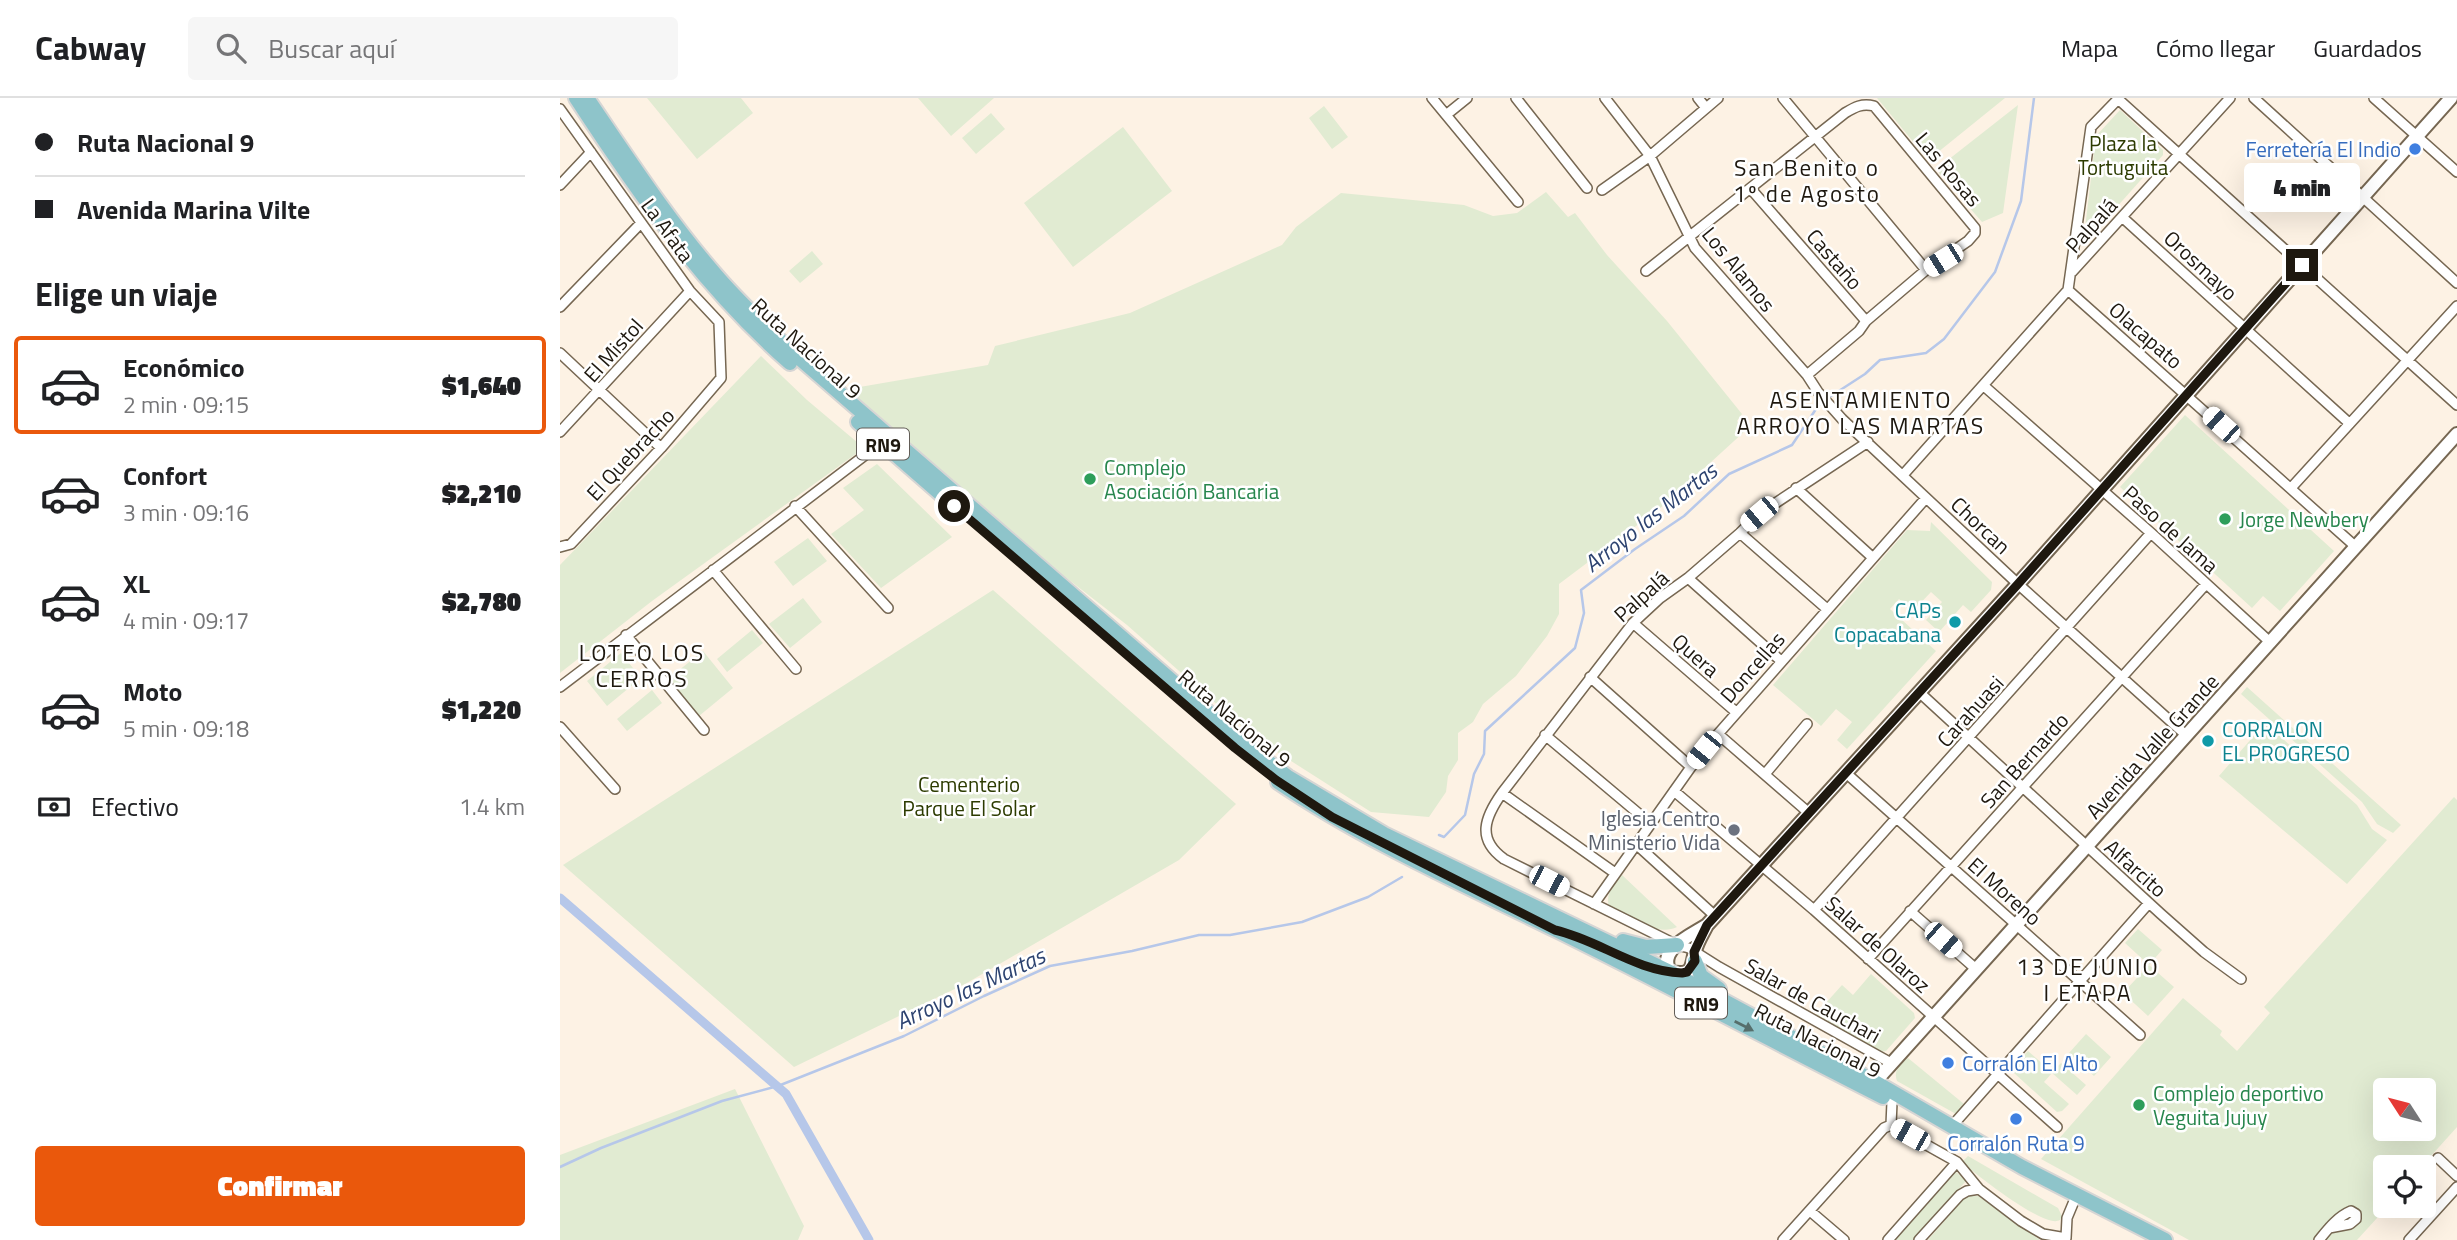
<!DOCTYPE html>
<html lang="es">
<meta charset="utf-8">
<style>
body{margin:0;font-family:"Titillium Web",sans-serif;background:#f6f6f6;color:#202124;height:100vh;display:flex;flex-direction:column;font-size:26px;white-space:nowrap}
*{box-sizing:border-box;margin:0}
p{font-size:23px;color:#757577}
.icon{flex:none;width:38px;height:38px;fill:none;stroke:currentColor;stroke-width:2;stroke-linecap:round;stroke-linejoin:round}
.map{position:relative;flex:1;overflow:hidden}
.sheet{display:flex;flex-direction:column;background:#fff;width:560px}
.sheet>*{flex:none}
.top-card{display:grid;align-content:center;height:154px;padding:0 35px;background:#fff}
.needle{width:46px;rotate:306deg}
.controls{position:absolute;left:1813px;top:980px;display:grid;gap:14px}
.controls a{display:grid;place-items:center;width:63px;height:63px;border-radius:7px;background:#fff;box-shadow:0 7px 28px #0002;font-size:35px}
.end{position:absolute;width:32px;height:32px;margin:-16px;border:9px solid #1e180f;background:#fff;box-shadow:0 0 0 4px #fff}
.from{border-radius:50%}
.bubble{position:absolute;height:49px;border-radius:7px;background:#fff;box-shadow:0 7px 28px #0002;font-size:23px;font-weight:800;line-height:49px;text-align:center}
.car{position:absolute;width:21px;height:42px;margin:-21px -10px;border-radius:9px;box-shadow:0 0 5px 2px #0007;background:linear-gradient(#fff 24%,#345 0 40%,#fff 0 76%,#345 0 86%,#fff 0)}
.top-card b{display:flex;align-items:center;gap:24px;height:66px;font-size:26px}
.top-card b+b{border-top:2px solid #e0e0e0}
.top-card i{width:18px;height:18px;background:#202124}
ul{padding:0;list-style:none}
li{display:flex;align-items:center;gap:21px;height:98px;margin:0 14px 10px;padding:0 21px;border:4px solid transparent;border-radius:7px}
li div{flex:1}
li b{display:block;font-size:26px}
li em{font-style:normal;font-weight:800}
li.selected{border-color:#ea580c}
li>.icon{width:63px;height:63px;stroke-width:1.5}
h2{padding:0 35px;font-size:32px;line-height:84px}
.pay{display:flex;align-items:center;gap:18px;height:77px;padding:0 35px;font-size:26px}
.pay p{margin-inline-start:auto}
.primary-button{display:flex;gap:14px;margin-top:auto;padding:14px 35px}
.primary-button a{flex:1;height:80px;border-radius:7px;background:#ea580c;color:#fff;font-size:28px;font-weight:800;line-height:80px;text-align:center}
header{display:flex;align-items:center;gap:42px;box-sizing:border-box;height:98px;padding:0 35px;background:#fff;border-bottom:2px solid #e0e0e0}
header strong{font-size:33px}
nav{display:flex;gap:38px;margin-inline-start:auto;font-size:24px}
.search{width:490px;height:63px;background:#f6f6f6;display:flex;align-items:center;gap:18px;box-sizing:border-box;padding:0 24px;border-radius:7px;color:#757577;font-size:26px}
main{display:flex;flex:1;min-height:0}
.map>svg:first-child{display:block}
.green{fill:#e1ebd2;fill-rule:evenodd}
.lines{fill:none;stroke-linecap:round;stroke-linejoin:round}
.stream{stroke:#b6c7e9;stroke-width:2.5}
.canal{stroke:#b6c7e9;stroke-width:9}
.street-casing{stroke:#766752;stroke-width:12}
.secondary-casing{stroke:#766752;stroke-width:16}
.primary-casing{stroke:#d6d5d4;stroke-width:18}
.street{stroke:#fff;stroke-width:9}
.secondary{stroke:#fff;stroke-width:12}
.primary{stroke:#8ec4ca;stroke-width:14}
.oneway{fill:#566e6c}
.route{stroke:#1e180f;stroke-width:9}
.shop-dot{fill:#3f7fe0;stroke:#fff;stroke-width:2.5}
.leisure-dot{fill:#2e9e5b;stroke:#fff;stroke-width:2.5}
.culture-dot{fill:#0f9aa8;stroke:#fff;stroke-width:2.5}
.worship-dot{fill:#6b7280;stroke:#fff;stroke-width:2.5}
.labels{text-anchor:middle;dominant-baseline:central;stroke-width:5;stroke-linejoin:round;paint-order:stroke}
.shield{fill:#fff;stroke:#625d57;stroke-width:2}
.shield-label{font-size:19px;font-weight:bold;fill:#1e180f}
.park-label{font-size:21px;fill:#2c3b00;stroke:#fff}
.shop-label{font-size:21px;fill:#366cbe;stroke:#fff;text-anchor:end}
.street-label{font-size:21px;fill:#1e180f;stroke:#fff}
.leisure-label{font-size:21px;fill:#27864d;stroke:#fff;text-anchor:start}
.culture-label{font-size:21px;fill:#0d838f;stroke:#fff;text-anchor:end}
.worship-label{font-size:21px;fill:#5b616d;stroke:#fff;text-anchor:end}
.neighbourhood-label{font-size:23px;letter-spacing:2px;fill:#1e180f;stroke:#fff}
.water-label{font-size:23px;font-style:italic;fill:#2d4370;stroke:#fff}
</style>
<header>
<strong>Cabway</strong>
<div class="search"><svg class="icon" aria-label="search" viewBox="0 0 24 24"><circle cx="10" cy="10" r="6"/><path d="M15 15l6 6"/></svg>Buscar aquí</div>
<nav><a>Mapa</a><a>Cómo llegar</a><a>Guardados</a></nav>
</header>
<main>
<section class="sheet">
<div class="top-card">
<b><i class="from"></i>Ruta Nacional 9</b>
<b><i></i>Avenida Marina Vilte</b>
</div>
<h2>Elige un viaje</h2>
<ul>
<li class="selected"><svg class="icon" aria-label="car" viewBox="0 0 24 24"><path d="M5 17H2v-5l4-1 3-4h7l3 4 3 1v5h-3M9 17h6M6 11h13"/><circle cx="7" cy="17" r="2"/><circle cx="17" cy="17" r="2"/></svg><div><b>Económico</b><p>2 min · 09:15</p></div><em>$1,640</em></li>
<li><svg class="icon" aria-label="car" viewBox="0 0 24 24"><path d="M5 17H2v-5l4-1 3-4h7l3 4 3 1v5h-3M9 17h6M6 11h13"/><circle cx="7" cy="17" r="2"/><circle cx="17" cy="17" r="2"/></svg><div><b>Confort</b><p>3 min · 09:16</p></div><em>$2,210</em></li>
<li><svg class="icon" aria-label="car" viewBox="0 0 24 24"><path d="M5 17H2v-5l4-1 3-4h7l3 4 3 1v5h-3M9 17h6M6 11h13"/><circle cx="7" cy="17" r="2"/><circle cx="17" cy="17" r="2"/></svg><div><b>XL</b><p>4 min · 09:17</p></div><em>$2,780</em></li>
<li><svg class="icon" aria-label="car" viewBox="0 0 24 24"><path d="M5 17H2v-5l4-1 3-4h7l3 4 3 1v5h-3M9 17h6M6 11h13"/><circle cx="7" cy="17" r="2"/><circle cx="17" cy="17" r="2"/></svg><div><b>Moto</b><p>5 min · 09:18</p></div><em>$1,220</em></li>
</ul>
<div class="pay"><svg class="icon" aria-label="cash" viewBox="0 0 24 24"><path d="M3 7h18v10H3z"/><circle cx="12" cy="12" r="2"/></svg>Efectivo<p>1.4 km</p></div>
<div class="primary-button"><a>Confirmar</a></div>
</section>
<div class="map">
<svg width="1897" height="1142" viewBox="0 0 1897 1142">
<rect width="100%" height="100%" fill="#fdf2e4"/>
<!-- green -->
<path class="green" d="M87 0H181L193 15 137 61Z
M358 0H434L391 38Z
M1317 0H1445L1372 59 1365 58Z
M1458 7 1443 115 1422 124 1379 75V69Z
M764 8 788 39 772 51 749 20Z
M1560 12 1603 52V57L1523 147 1536 38Z
M431 15 445 31 416 56 402 40Z
M563 29 612 93 513 169 464 105Z
M986 94 1008 119 1015 115 1047 157 1107 223 1182 316 1177 323 1185 333 1104 407 999 486V516L987 538 956 578 923 606 913 624 898 635V662L888 678 886 694 869 719 811 714 695 640 567 527 504 478 288 291 428 267 435 248 570 215 722 147 736 129 781 95 904 107 933 118 957 115Z
M252 153 263 166 240 185 229 173Z
M201 258 247 302 304 350 92 503 0 575V467Z
M1625 317 1774 453 1720 513 1703 498 1692 510 1560 389Z
M317 366 392 439 321 490 271 436 304 412 283 390Z
M1371 424 1432 484 1431 492 1411 514 1403 507 1379 534 1366 522 1382 504 1371 494 1353 513 1339 501 1330 511 1376 553 1287 651 1277 642 1292 624 1276 611 1261 628 1213 587 1347 432 1370 433Z
M248 440 267 463 233 488 214 464Z
M433 492 676 706 619 762 405 886 234 969 3 767Z
M243 500 262 524 230 550 209 526Z
M192 532 203 545 167 574 157 561Z
M143 553 173 590 139 618 108 581Z
M61 555 81 580 47 608 27 583Z
M1687 589 1841 727 1833 735 1817 726 1802 704 1681 596Z
M92 592 102 605 67 633 57 621Z
M1705 625 1797 707 1812 731 1827 742 1787 786 1659 678Z
M1894 699 1897 702V1029L1861 1069H1825V1108H1828L1797 1142H1629L1481 1061 1623 900 1662 933 1660 937 1677 953 1710 915 1704 909ZM1825 992H1864V1031H1825Z
M1062 777 1117 829C1096 839 1069 818 1049 809 1045 795 1054 787 1062 777Z
M1578 831 1602 852 1589 867 1614 889 1588 918 1563 895 1589 867 1565 845Z
M1311 876 1354 915 1355 920 1326 953 1320 954 1256 916 1282 887 1293 897Z
M1526 936 1551 959 1534 978 1509 955Z
M1468 953 1492 974 1501 965 1526 987 1517 997 1492 975 1484 984 1509 1006 1502 1013 1497 1014 1454 975 1453 969Z
M1348 960 1404 1006 1396 1016 1337 983C1333 973 1340 966 1348 960Z
M175 991 244 1128 238 1142H0V1057Z
M1408 1058 1498 1110 1502 1118C1498 1142 1414 1075 1402 1064Z
M1394 1072 1406 1083 1353 1142H1332Z
M1406 1098H1418L1480 1142H1368Z"/>
<g class="lines">
<!-- stream -->
<path class="stream" d="M1268 300 1305 276 1320 262 1366 255 1384 241 1435 174 1461 103 1474 0
M879 737 884 739 905 717 914 676 924 656 925 633 1015 550 1024 515 1021 492 1075 451 1124 418 1169 376 1232 347 1258 308 1263 304
M0 1069 41 1050 162 1003 218 988 344 938 424 898 490 868 572 853 639 837H670L742 824 808 799 842 779"/>
<!-- canal -->
<path class="canal" d="M0 800 226 996 309 1142"/>
<!-- street casing -->
<g class="street-casing">
<path id="street" d="M872 0 958 104
M956 0 1027 90
M1045 0 1090 58 1135 150 1247 277 1258 294 1282 321 1458 486 1627 638
M1138 0 1146 10
M1223 0 1366 172
M1694 0 1897 185
M1814 0 1897 74
M1558 1 1897 307
M0 11 130 193 159 224 161 280 101 350 11 446 0 449
M886 17 907 0
M0 87 31 54
M1191 91 1306 223
M1042 92 1090 58 1158 0
M1562 119 1789 325
M1086 173 1285 15C1295 9 1302 5 1314 8L1415 130V135L1408 143 1366 172 1306 223 1299 233 1247 277
M1512 174 1670 0
M1508 192 1796 449
M0 209 81 125
M0 255 101 350
M1424 288 1591 435 1711 545
M0 334 130 193
M1308 344 1199 416 1180 435 1128 480 1100 500 1073 525 942 695C925 719 916 741 944 761L1117 847 1129 850 1159 869 1331 965
M1343 377 1508 192 1531 29 1559 0
M1236 390 1312 459
M1731 390 1897 208
M235 408 328 510
M1180 435 1267 511
M153 472 236 571
M1128 480 1221 563
M1073 525 1176 614
M66 537 144 632
M1030 579 1131 669
M0 589 321 345
M1359 594 1601 816 1644 854 1681 881
M0 629 55 691
M1158 636 1249 715
M985 637 1091 726
M1286 675 1580 937
M1205 676 1247 626
M1114 693 1254 812 1497 1029
M942 695 1055 775
M1076 746 1155 818
M1034 806 1131 669 1158 636 1366 400
M1254 812 1591 435
M1350 813 1416 871
M1308 861 1646 486
M1332 1004 1331 1027 1397 1064 1419 1091 1461 1123 1483 1136 1506 1140 1507 1120 1517 1096
M1392 1028 1589 805
M1878 1060 1897 1078
M1250 1113 1284 1142
M1223 1142 1324 1030 1331 1027
M1328 1142 1397 1064
M1359 1142 1400 1097 1407 1093 1419 1091
M1759 1142C1768 1131 1777 1119 1791 1113L1796 1116V1121L1790 1126 1769 1130
M1849 1142 1897 1089"/>
</g>
<!-- secondary casing -->
<g class="secondary-casing">
<path id="secondary" d="M1147 827C1143 835 1137 844 1135 853 1131 870 1133 878 1110 874 1097 851 1130 838 1147 827L1458 486 1891 0
M1315 984 1897 336"/>
</g>
<!-- primary casing -->
<g class="primary-casing">
<path id="primary" d="M16 0C78 95 143 189 230 265
M27 0C68 60 108 122 156 177 179 204 205 228 231 253L686 647 728 679 824 736 1110 874 1315 984 1462 1069 1605 1142
M298 324 399 412
M718 684C805 743 903 786 998 833 1107 887 1215 944 1323 999
M1063 843 1086 849 1117 847
M1135 863 1141 878 1159 891"/>
</g>
<!-- street -->
<use href="#street" class="street"/>
<!-- secondary -->
<use href="#secondary" class="secondary"/>
<!-- primary -->
<use href="#primary" class="primary"/>
</g>
<!-- one-way arrows -->
<defs><path id="oneway-solid" d="M-6-.8H1V-3.2L6.5 0L1 3.2V.8H-6Z" transform="scale(1.75)"/></defs>
<use class="oneway" href="#oneway-solid" transform="translate(1184 928) rotate(27)"/>
<g class="lines">
<!-- route -->
<path class="route" d="M394 408 675 650 716 682 772 719 995 832C1039 842 1075 873 1122 875L1127 874 1135 863 1134 854 1147 827 1458 486 1742 167"/>
</g>
<!-- markers -->
<g class="shop-dot">
<circle cx="1855" cy="51" r="7"/>
<circle cx="1388" cy="965" r="7"/>
<circle cx="1456" cy="1021" r="7"/>
</g>
<g class="leisure-dot">
<circle cx="530" cy="381" r="7"/>
<circle cx="1665" cy="421" r="7"/>
<circle cx="1579" cy="1007" r="7"/>
</g>
<g class="culture-dot">
<circle cx="1395" cy="524" r="7"/>
<circle cx="1648" cy="643" r="7"/>
</g>
<circle class="worship-dot" cx="1174" cy="732" r="7"/>
<g class="labels">
<!-- shield labels -->
<g class="shield">
<rect x="297" y="330.5" width="52" height="31" rx="5"/>
<rect x="1115" y="889.5" width="52" height="31" rx="5"/>
</g>
<g class="shield-label">
<text x="323" y="346">RN9</text>
<text x="1141" y="905">RN9</text>
</g>
<!-- park labels -->
<g class="park-label">
<text x="1563" y="45">Plaza la<tspan x="1563" dy="24">Tortuguita</tspan></text>
<text x="409" y="686">Cementerio<tspan x="409" dy="24">Parque El Solar</tspan></text>
</g>
<!-- shop labels -->
<g class="shop-label">
<text x="1841" y="51">Ferretería El Indio</text>
<text x="1402" y="965" text-anchor="start">Corralón El Alto</text>
<text x="1456" y="1045" text-anchor="middle">Corralón Ruta 9</text>
</g>
<!-- street labels -->
<g class="street-label">
<text transform="translate(1389 71) rotate(50)">Las Rosas</text>
<text transform="translate(1531 127) rotate(-48)">Palpalá</text>
<text transform="translate(108 132) rotate(54)">La Afata</text>
<text transform="translate(1275 161) rotate(49)">Castaño</text>
<text transform="translate(1641 167) rotate(43)">Orosmayo</text>
<text transform="translate(1179 171) rotate(51)">Los Alamos</text>
<text transform="translate(1586 237) rotate(41)">Olacapato</text>
<text transform="translate(247 250) rotate(42)">Ruta Nacional 9</text>
<text transform="translate(53 252) rotate(-48)">El Mistol</text>
<text transform="translate(70 356) rotate(-47)">El Quebracho</text>
<text transform="translate(1421 427) rotate(43)">Chorcan</text>
<text transform="translate(1611 431) rotate(42)">Paso de Jama</text>
<text transform="translate(1081 498) rotate(-42)">Palpalá</text>
<text transform="translate(1136 557) rotate(41)">Quera</text>
<text transform="translate(1192 569) rotate(-49)">Doncellas</text>
<text transform="translate(1410 613) rotate(-48)">Carahuasi</text>
<text transform="translate(675 620) rotate(40)">Ruta Nacional 9</text>
<text transform="translate(1592 648) rotate(-48)">Avenida Valle Grande</text>
<text transform="translate(1464 662) rotate(-48)">San Bernardo</text>
<text transform="translate(1576 770) rotate(42)">Alfarcito</text>
<text transform="translate(1445 793) rotate(42)">El Moreno</text>
<text transform="translate(1318 846) rotate(42)">Salar de Olaroz</text>
<text transform="translate(1253 902) rotate(29)">Salar de Cauchari</text>
<text transform="translate(1258 942) rotate(27)">Ruta Nacional 9</text>
</g>
<!-- leisure labels -->
<g class="leisure-label">
<text x="544" y="369">Complejo<tspan x="544" dy="24">Asociación Bancaria</tspan></text>
<text x="1679" y="421">Jorge Newbery</text>
<text x="1593" y="995">Complejo deportivo<tspan x="1593" dy="24">Veguita Jujuy</tspan></text>
</g>
<!-- culture labels -->
<g class="culture-label">
<text x="1381" y="512">CAPs<tspan x="1381" dy="24">Copacabana</tspan></text>
<text x="1662" y="631" text-anchor="start">CORRALON<tspan x="1662" dy="24">EL PROGRESO</tspan></text>
</g>
<!-- worship labels -->
<g class="worship-label">
<text x="1160" y="720">Iglesia Centro<tspan x="1160" dy="24">Ministerio Vida</tspan></text>
</g>
<!-- neighbourhood labels -->
<g class="neighbourhood-label">
<text x="1247" y="69">San Benito o<tspan x="1247" dy="26">1º de Agosto</tspan></text>
<text x="1301" y="301">ASENTAMIENTO<tspan x="1301" dy="26">ARROYO LAS MARTAS</tspan></text>
<text x="82" y="554">LOTEO LOS<tspan x="82" dy="26">CERROS</tspan></text>
<text x="1528" y="868">13 DE JUNIO<tspan x="1528" dy="26">I ETAPA</tspan></text>
</g>
<!-- water labels -->
<g class="water-label">
<text transform="translate(1090 419) rotate(-38)">Arroyo las Martas</text>
<text transform="translate(410 890) rotate(-25)">Arroyo las Martas</text>
</g>
</g>
</svg>
<div class="controls">
<a><svg class="needle" viewBox="-14 -14 28 28"><path d="M0-13l5 13h-10z" fill="#e53935"/><path d="M0 13l5-13h-10z" fill="#757577"/></svg></a>
<a><svg class="icon" aria-label="locate" viewBox="0 0 24 24"><circle cx="12" cy="12" r="6"/><path d="M12 2v4M12 18v4M2 12h4M18 12h4"/></svg></a>
</div>
<i class="end from" style="left:394px;top:408px"></i>
<i class="end" style="left:1742px;top:167px"></i>
<div class="bubble" style="left:1684px;top:65px;width:116px">4 min</div>
<i class="car" style="left:1383px;top:162px;rotate:238deg"></i>
<i class="car" style="left:1661px;top:327px;rotate:312deg"></i>
<i class="car" style="left:1199px;top:416px;rotate:230deg"></i>
<i class="car" style="left:1144px;top:652px;rotate:219deg"></i>
<i class="car" style="left:989px;top:783px;rotate:117deg"></i>
<i class="car" style="left:1383px;top:842px;rotate:131deg"></i>
<i class="car" style="left:1350px;top:1037px;rotate:299deg"></i>
</div>
</main>
